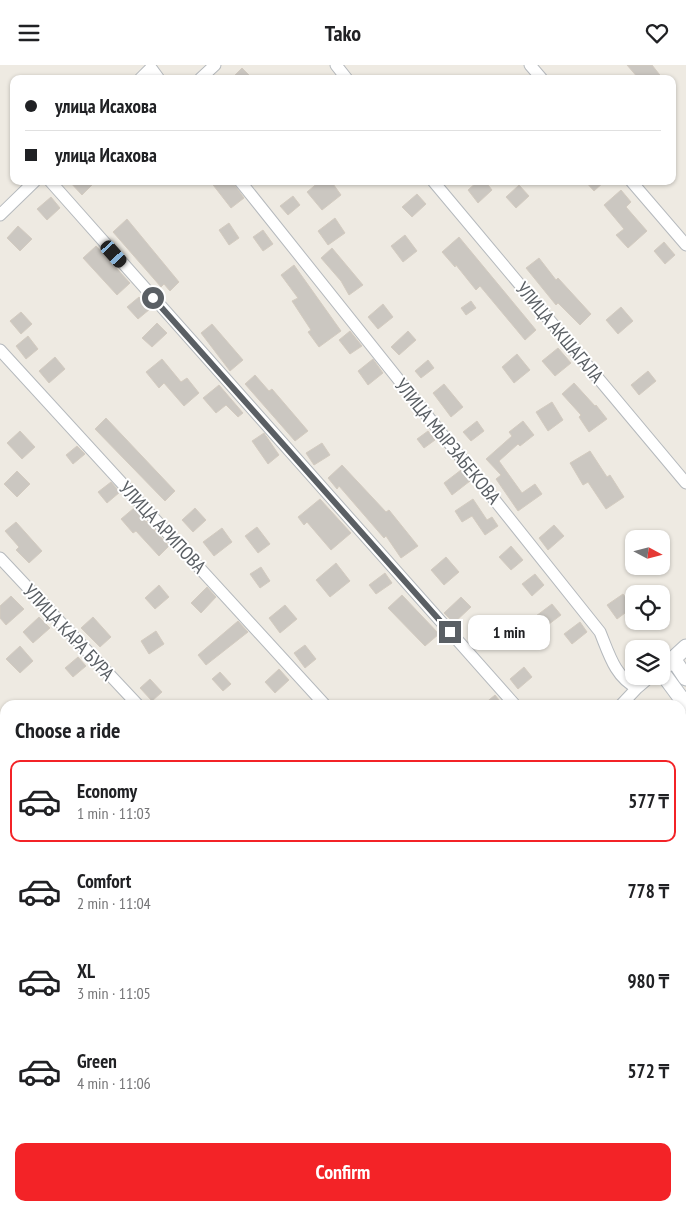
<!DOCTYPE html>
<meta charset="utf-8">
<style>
body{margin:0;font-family:"PT Sans Narrow",sans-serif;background:#f6f6f6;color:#202124;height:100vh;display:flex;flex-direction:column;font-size:19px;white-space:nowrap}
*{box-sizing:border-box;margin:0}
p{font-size:16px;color:#757577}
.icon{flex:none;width:28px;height:28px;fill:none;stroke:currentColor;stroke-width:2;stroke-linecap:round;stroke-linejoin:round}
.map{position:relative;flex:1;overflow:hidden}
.panel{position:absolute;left:0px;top:635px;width:686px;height:511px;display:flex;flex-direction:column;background:#fff;border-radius:15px 15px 0 0;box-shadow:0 1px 4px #0004}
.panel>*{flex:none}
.top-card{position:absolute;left:10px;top:10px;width:666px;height:110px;border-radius:10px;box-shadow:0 1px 4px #0004;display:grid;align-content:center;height:110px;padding:0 15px;background:#fff}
.needle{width:32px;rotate:97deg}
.buttons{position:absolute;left:625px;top:465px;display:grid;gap:10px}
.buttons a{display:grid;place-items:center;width:45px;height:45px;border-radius:10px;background:#fff;box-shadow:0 1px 4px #0004;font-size:25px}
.end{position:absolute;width:22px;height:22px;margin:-11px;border:6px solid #5a5f64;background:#fff;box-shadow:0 0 0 2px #fff}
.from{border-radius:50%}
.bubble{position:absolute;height:35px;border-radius:10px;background:#fff;box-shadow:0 1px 4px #0004;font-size:16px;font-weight:600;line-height:35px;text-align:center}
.car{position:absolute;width:15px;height:30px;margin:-15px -8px;border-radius:6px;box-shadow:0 0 4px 1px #0007;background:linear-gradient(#222 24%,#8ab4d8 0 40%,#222 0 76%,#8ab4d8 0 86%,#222 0)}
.top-card b{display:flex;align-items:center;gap:18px;height:48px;font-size:19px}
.top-card b+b{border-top:1px solid #e0e0e0}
.top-card i{width:12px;height:12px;background:#202124}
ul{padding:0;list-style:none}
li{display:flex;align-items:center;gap:15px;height:82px;margin:0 10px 8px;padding:0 5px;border:2px solid transparent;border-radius:10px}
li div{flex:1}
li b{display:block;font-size:19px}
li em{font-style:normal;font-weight:600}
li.active{border-color:#f32327}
li>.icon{width:45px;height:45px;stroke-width:1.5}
h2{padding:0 15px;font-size:22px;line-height:60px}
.button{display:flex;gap:10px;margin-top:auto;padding:10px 15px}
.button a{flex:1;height:58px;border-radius:10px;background:#f32327;color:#fff;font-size:20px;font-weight:600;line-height:58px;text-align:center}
header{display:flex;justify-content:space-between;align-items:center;height:65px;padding:0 15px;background:#fff;font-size:22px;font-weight:600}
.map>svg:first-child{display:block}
.building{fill:#cbc7c1;stroke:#d3cbc0}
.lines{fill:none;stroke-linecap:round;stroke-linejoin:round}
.street-casing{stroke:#b5b9bd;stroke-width:13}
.secondary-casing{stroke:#b5babf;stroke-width:17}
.street{stroke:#fff;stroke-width:11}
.secondary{stroke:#fff;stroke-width:15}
.route{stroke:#5a5f64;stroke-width:6}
.labels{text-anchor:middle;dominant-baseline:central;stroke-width:4;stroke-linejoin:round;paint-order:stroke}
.street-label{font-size:19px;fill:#5a5f64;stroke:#fff}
</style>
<header><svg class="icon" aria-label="menu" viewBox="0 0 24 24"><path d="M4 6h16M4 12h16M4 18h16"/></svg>Tako<svg class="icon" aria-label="heart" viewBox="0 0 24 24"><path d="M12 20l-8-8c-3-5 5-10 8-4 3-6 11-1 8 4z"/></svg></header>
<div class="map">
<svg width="686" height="1146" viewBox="0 0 686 1146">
<rect width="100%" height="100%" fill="#eeeae2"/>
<!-- building -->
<path class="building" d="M627 0H652L663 14H639Z
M242 3 253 14H231Z
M69 116H96L82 130Z
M210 116H232L244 133 231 143Z
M320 116H331L341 130 322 145 307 127Z
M478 116H485L492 125 478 138 468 125Z
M585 116H605L594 126Z
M519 120 529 131 516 143 506 132Z
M621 125 631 137 626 142 647 166 628 183 616 170 624 164 604 140Z
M417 129 426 139 412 152 402 142Z
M293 131 300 140 288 150 280 141Z
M51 132 60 143 47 155 37 144Z
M335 153 345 168 328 180 318 166Z
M127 154 179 217 170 226 164 219 161 222 113 167Z
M229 158 239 173 229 180 219 165Z
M18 161 32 174 20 186 7 173Z
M263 165 273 179 263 186 253 172Z
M405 170 417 186 403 197 391 181Z
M459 172 536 265 525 275 480 221 476 225 456 200 455 202 442 187Z
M664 177 675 190 665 199 654 186Z
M96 181 130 218 117 230 83 193Z
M332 183 363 220 349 230 341 216 321 193Z
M539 193 556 215 558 213 591 249 580 260 558 238 556 240 526 203Z
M294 200 341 266 319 282 308 267 311 265 292 236 298 233 281 210Z
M139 232 150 244 138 254 127 242Z
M471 236 476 243 466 250 461 243Z
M383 239 393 252 378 264 368 252Z
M621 242 633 256 618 269 606 255Z
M21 247 32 259 21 269 10 256Z
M157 258 167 268 152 282 142 273Z
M212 259 243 295 230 306 201 268Z
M350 266 362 281 350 289 339 275Z
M408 266 416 275 399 290 391 282Z
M28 271 38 284 26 294 16 281Z
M558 283 571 298 555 311 542 296Z
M517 289 530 305 514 318 502 302Z
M55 292 65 304 49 318 39 306Z
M162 294 181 317 187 313 199 328 184 341 164 318 159 323 146 307Z
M373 294 383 308 368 320 358 306Z
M428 295 434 303 421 313 415 306Z
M648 306 656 316 639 330 631 320Z
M255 310 269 326 272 324 308 366 295 376 245 319Z
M574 318 595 341 596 340 607 354 589 367 579 352 581 350 562 329Z
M444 319 463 342 451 352 433 328Z
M219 320 243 348 238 352 226 340 216 348 203 333Z
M552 337 563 355 548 366 536 347Z
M106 353 175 426 165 436 95 364Z
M477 356 484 366 471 376 463 367Z
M523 356 534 370 520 381 518 379 499 396 522 428 535 419 542 429 518 446 496 414 501 410 486 394 512 371 509 367Z
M20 366 35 382 22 394 7 378Z
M428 366 435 375 424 383 417 374Z
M264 368 279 390 268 399 252 376Z
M322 378 330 390 314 400 306 388Z
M77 381 85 389 73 399 66 390Z
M590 386 607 412 610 410 624 432 606 444 588 417 583 420 570 398Z
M342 400 386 447 389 445 418 481 401 493 386 471 384 473 339 421 337 424 328 413Z
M461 405 470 416 452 430 444 418Z
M17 406 30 419 17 432 4 419Z
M111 417 120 427 107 438 98 427Z
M320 434 351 468 331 485 307 457 304 460 298 452Z
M473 434 487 455 492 452 498 461 485 470 472 451 462 457 455 446Z
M134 443 169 481 159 491 136 466 133 468 121 454Z
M195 443 206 455 193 467 182 455Z
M16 457 42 486 29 498 16 485 19 482 5 466Z
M554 460 564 471 548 485 539 473Z
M257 462 270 479 258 488 245 471Z
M222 463 232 477 214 491 203 477Z
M511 481 523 495 511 505 499 492Z
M446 492 459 507 444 520 431 505Z
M336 498 350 516 330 532 316 515Z
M261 502 270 516 260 523 250 509Z
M385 508 392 518 376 529 369 520Z
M535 509 544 520 532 531 522 519Z
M159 520 169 532 155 544 145 533Z
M207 522 216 532 201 548 191 538Z
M623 529 633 542 617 554 607 540Z
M402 530 439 569 425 581 388 543Z
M11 531 24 544 6 560 0 553V541Z
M461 532 471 542 454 558 444 548Z
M552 539 561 550 545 562 536 551Z
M285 540 297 554 280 568 269 553Z
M39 552 50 563 33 578 23 567Z
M93 552 111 572 100 582 81 563Z
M238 556 248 567 206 600 198 590Z
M580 557 587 567 572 579 564 569Z
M156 566 164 579 149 589 141 576Z
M305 580 316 594 305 603 294 588Z
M20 581 33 596 20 608 6 594Z
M78 592 86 601 73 612 65 603Z
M524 602 532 612 518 624 510 614Z
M279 604 289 615 275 628 265 617Z
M220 607 231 619 223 626 212 614Z
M150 614 162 627 152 636 140 623Z
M495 630 503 640H483Z"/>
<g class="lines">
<!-- street casing -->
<g class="street-casing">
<path id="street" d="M336 0 347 14
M530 0 542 14
M140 14 151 3 159 14
M200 14 215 0
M50 116 515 640
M240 116 600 567C609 589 615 612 637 623L651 611
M433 116 686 418
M631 116 686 180
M0 150 35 116
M0 285 325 640
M0 493 138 640
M621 640 637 623
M0 709 5 715
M0 921 5 926
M147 1146 152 1141"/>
</g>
<!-- secondary casing -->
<g class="secondary-casing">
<path id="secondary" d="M674 595 686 613
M661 605 686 582
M661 606 686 640"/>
</g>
<!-- street -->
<use href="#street" class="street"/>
<!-- secondary -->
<use href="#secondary" class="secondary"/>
</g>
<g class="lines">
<!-- route -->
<path class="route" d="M153 233 450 567"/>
</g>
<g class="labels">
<!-- street labels -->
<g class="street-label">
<text transform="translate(560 267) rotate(50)">УЛИЦА АКШАГАЛА</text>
<text transform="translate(448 376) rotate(51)">УЛИЦА МЫРЗАБЕКОВА</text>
<text transform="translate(163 462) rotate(47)">УЛИЦА АРИПОВА</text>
<text transform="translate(69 567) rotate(47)">УЛИЦА КАРА БУРА</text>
</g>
</g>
</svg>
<div class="buttons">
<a><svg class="needle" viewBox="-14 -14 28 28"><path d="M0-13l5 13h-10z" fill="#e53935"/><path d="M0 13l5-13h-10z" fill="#757577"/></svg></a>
<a><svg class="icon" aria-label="locate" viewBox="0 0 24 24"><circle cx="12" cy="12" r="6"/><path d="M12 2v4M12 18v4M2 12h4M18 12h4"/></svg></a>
<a><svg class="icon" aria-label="layers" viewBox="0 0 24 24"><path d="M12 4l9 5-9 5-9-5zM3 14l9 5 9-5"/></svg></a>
</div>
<i class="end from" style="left:153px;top:233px"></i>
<i class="end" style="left:450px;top:567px"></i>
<div class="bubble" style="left:468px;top:550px;width:82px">1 min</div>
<i class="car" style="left:114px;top:189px;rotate:138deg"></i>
<div class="top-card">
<b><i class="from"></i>улица Исахова</b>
<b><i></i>улица Исахова</b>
</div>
<section class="panel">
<h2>Choose a ride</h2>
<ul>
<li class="active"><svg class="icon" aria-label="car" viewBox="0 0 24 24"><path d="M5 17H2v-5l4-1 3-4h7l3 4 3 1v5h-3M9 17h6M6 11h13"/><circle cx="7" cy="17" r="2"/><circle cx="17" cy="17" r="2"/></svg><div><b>Economy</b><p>1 min · 11:03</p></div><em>577 ₸</em></li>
<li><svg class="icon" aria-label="car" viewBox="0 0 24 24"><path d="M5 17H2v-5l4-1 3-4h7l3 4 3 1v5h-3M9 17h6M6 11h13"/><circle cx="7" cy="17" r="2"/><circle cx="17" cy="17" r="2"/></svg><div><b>Comfort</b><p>2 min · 11:04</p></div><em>778 ₸</em></li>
<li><svg class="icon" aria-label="car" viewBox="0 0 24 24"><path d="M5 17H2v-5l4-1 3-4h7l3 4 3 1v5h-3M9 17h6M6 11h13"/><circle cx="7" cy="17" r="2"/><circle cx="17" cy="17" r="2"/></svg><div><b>XL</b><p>3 min · 11:05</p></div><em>980 ₸</em></li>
<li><svg class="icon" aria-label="car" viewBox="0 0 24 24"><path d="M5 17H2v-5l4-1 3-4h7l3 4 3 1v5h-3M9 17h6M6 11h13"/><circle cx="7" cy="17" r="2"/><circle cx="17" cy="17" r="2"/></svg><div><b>Green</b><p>4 min · 11:06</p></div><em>572 ₸</em></li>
</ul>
<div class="button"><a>Confirm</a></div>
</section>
</div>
